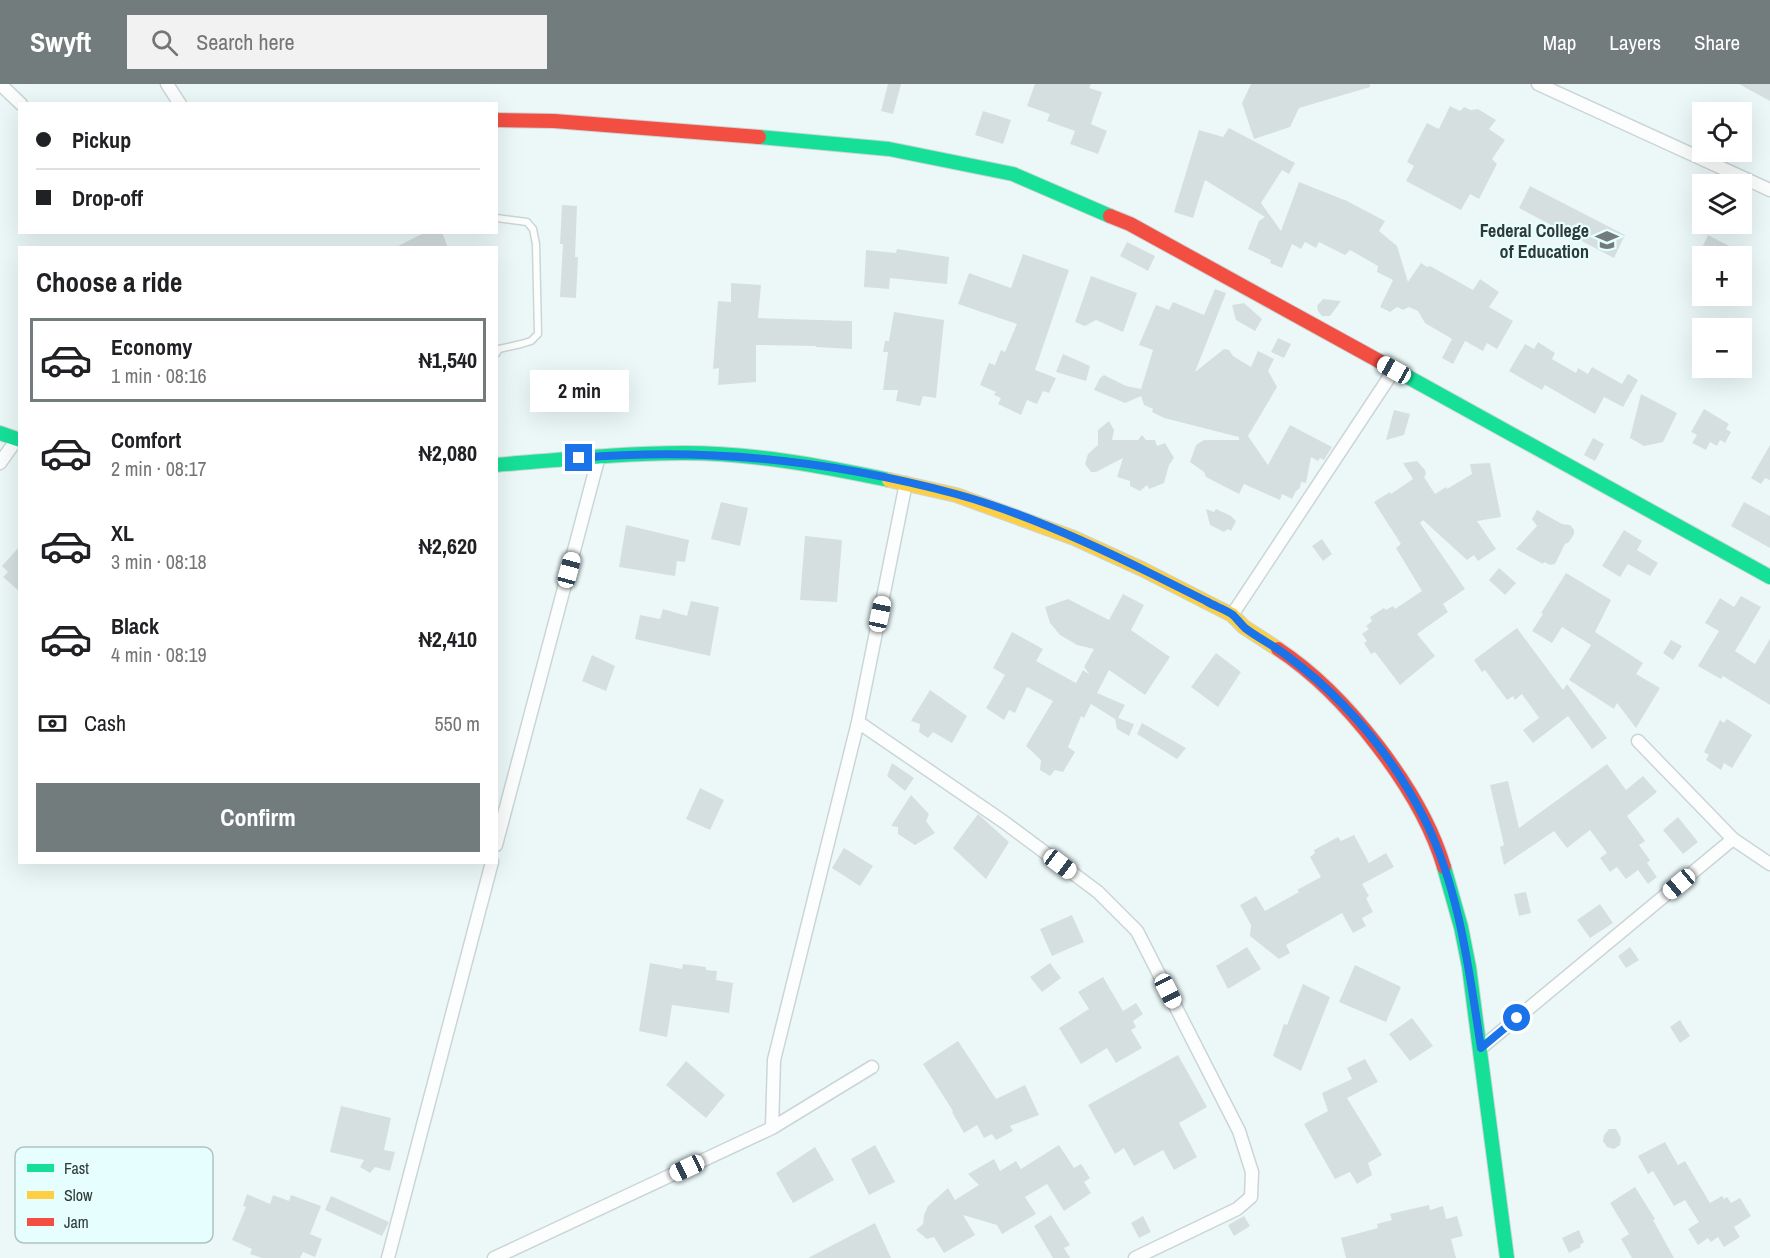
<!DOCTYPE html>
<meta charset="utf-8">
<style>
body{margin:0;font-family:"Archivo Narrow",sans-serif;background:#f2f2f2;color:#202124;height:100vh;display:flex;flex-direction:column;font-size:22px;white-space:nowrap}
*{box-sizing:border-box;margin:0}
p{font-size:20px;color:#757577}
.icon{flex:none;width:33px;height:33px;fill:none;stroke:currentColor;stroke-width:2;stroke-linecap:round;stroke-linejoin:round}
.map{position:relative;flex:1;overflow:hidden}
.side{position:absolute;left:18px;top:162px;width:480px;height:618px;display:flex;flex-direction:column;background:#fff;border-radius:0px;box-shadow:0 6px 24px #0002}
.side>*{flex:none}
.hud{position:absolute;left:18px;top:18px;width:480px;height:132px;border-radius:0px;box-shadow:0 6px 24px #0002;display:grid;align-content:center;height:132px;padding:0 18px;background:#fff}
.tools{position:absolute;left:1692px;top:18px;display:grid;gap:12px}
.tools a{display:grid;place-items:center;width:60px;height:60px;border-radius:0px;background:#fff;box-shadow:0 6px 24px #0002;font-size:30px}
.end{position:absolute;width:27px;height:27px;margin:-14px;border:8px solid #1a73e8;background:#fff;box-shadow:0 0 0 3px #fff}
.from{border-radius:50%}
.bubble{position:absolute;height:42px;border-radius:0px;background:#fff;box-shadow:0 6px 24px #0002;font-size:20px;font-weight:800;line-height:42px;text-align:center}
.car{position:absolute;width:18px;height:36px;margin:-18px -9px;border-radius:8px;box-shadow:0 0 4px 2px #0007;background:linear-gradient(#fff 24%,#345 0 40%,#fff 0 76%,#345 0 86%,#fff 0)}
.hud b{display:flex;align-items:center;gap:21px;height:57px;font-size:22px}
.hud b+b{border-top:2px solid #e0e0e0}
.hud i{width:15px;height:15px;background:#202124}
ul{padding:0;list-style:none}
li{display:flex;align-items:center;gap:18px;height:84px;margin:0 12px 9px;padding:0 6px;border:3px solid transparent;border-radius:0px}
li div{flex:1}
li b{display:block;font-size:22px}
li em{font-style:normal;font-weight:800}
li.active{border-color:#727c7c}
li>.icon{width:54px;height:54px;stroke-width:1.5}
h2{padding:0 18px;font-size:27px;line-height:72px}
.pay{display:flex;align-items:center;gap:15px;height:66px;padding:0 18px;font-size:22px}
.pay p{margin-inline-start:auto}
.action{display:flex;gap:12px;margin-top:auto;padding:12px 18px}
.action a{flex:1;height:69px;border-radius:0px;background:#727c7c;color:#fff;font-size:24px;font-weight:800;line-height:69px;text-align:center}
header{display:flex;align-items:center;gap:36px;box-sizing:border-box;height:84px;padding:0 30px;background:#727c7c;color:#fff}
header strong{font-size:28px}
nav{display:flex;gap:33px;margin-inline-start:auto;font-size:21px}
.search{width:420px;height:54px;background:#f2f2f2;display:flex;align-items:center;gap:15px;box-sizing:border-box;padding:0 21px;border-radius:0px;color:#757577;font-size:22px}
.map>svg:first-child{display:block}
.building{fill:#d5dfdf}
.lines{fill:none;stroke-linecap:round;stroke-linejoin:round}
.lane-casing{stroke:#ccd5d5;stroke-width:9}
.street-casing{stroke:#ccd5d5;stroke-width:15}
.fast-casing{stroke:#ccd5d5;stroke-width:16}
.slow-casing{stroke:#ccd5d5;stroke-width:16}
.jam-casing{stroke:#ccd5d5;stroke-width:16}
.lane{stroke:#fcfefe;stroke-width:6}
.street{stroke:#fcfefe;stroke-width:12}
.fast{stroke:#16e098;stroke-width:14}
.slow{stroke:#ffcf43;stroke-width:14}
.jam{stroke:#f24e42;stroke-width:14}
.route{stroke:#1a73e8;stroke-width:8}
.labels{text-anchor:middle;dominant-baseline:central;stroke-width:4.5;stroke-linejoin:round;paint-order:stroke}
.poi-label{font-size:18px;font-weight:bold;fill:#303939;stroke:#e6fefd;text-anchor:end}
.key{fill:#e6fefd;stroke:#afc3c2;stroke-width:1.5}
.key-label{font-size:16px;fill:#303939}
</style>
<header>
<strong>Swyft</strong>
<div class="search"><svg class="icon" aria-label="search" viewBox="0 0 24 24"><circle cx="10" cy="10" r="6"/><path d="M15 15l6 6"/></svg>Search here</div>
<nav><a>Map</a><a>Layers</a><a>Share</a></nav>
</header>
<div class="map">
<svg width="1770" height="1174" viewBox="0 0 1770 1174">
<rect width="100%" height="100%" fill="#ecf8f8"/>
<!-- building -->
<path class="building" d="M888 0H901L893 30 881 27Z
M1035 0H1091L1089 4 1102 8 1091 40 1107 47 1098 70 1070 60 1075 47 1047 37 1050 30 1027 22Z
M1251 0H1370V3L1299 24 1290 43 1254 55 1242 19Z
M1739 0H1770V17Z
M1450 22 1460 27 1464 23 1471 26 1478 25 1496 36 1489 45 1505 56 1492 75 1497 80 1479 115 1470 110 1461 126 1406 97 1414 82 1407 78 1427 39 1439 45Z
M983 27 1011 36 1003 60 975 51Z
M1229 44 1295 79 1289 90 1282 86 1261 119 1281 147 1299 98 1347 117 1385 137 1379 147 1397 162 1408 198 1421 179 1427 183 1430 182 1473 206 1480 195 1499 208 1489 223 1513 237 1497 265 1487 259 1483 267 1465 257 1453 280 1442 274 1452 255 1425 239 1418 227 1409 223 1403 226 1397 223 1390 228 1380 223 1393 196 1377 188 1378 182 1350 166 1345 171 1319 158 1316 164 1305 158 1301 165 1292 160 1282 184 1270 179 1271 176 1248 165 1259 137 1265 133 1205 96 1193 134 1174 128 1199 46 1223 53Z
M1530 102 1625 151 1614 174 1519 124Z
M562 121 577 122 575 173H578L576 214 560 213 563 160H560Z
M426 148H442L448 164H394Z
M1708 151 1731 163 1726 172H1698Z
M1127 158 1155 172 1148 187 1120 172Z
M897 165 949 173 947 200 890 194 889 205 864 203 866 166 896 169Z
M1023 170 1069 186 1035 286 1056 294 1049 309 1043 307 1037 320 1027 316 1021 331 998 320 1001 314 994 311 996 308 980 301 989 279 995 281 1001 266 1005 268 1017 240 958 220 969 189 1011 204Z
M1091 192 1137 209 1123 248 1096 236 1085 242 1075 238Z
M731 199 761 201 758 234 852 237V265L816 263V262L756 261V298L718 301 719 284 713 285 718 217 731 218Z
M1215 205 1226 209 1195 288 1224 265 1229 266 1233 272 1251 283 1258 267 1274 275 1268 287 1277 303 1248 352 1268 381 1290 341 1332 363 1324 376 1320 374 1318 377 1311 373 1306 399 1301 398 1300 404 1296 407 1292 415 1282 410 1280 416 1244 400 1239 410 1206 393 1204 388 1190 378 1196 361 1204 356H1239V353L1164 334 1152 328 1153 325 1144 321 1141 312 1125 319 1094 306 1100 294 1104 291 1126 302 1141 305 1153 266 1139 261 1156 221 1169 226 1173 218 1204 231Z
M1323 215 1341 217 1330 232H1322L1318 227 1317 222Z
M1244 219 1262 235 1255 247 1236 236 1232 221Z
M894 228 944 236 936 314 923 312 920 322 896 317 898 306H883L888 268H883L885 257H889Z
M1278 254 1291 260 1284 274 1271 268Z
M1538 258 1555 269 1552 275 1576 289 1578 284 1588 290 1592 283 1622 300 1628 290 1638 296 1623 323 1604 313 1595 330 1545 301 1542 306 1509 287 1525 260 1534 265Z
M1063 270 1090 282 1086 297 1056 288Z
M1641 310 1677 329 1663 358 1644 362 1630 354Z
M1704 325 1729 340 1726 345 1731 348 1725 359 1720 356 1717 362 1710 358 1706 366 1692 359 1697 351 1691 348Z
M1394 326 1410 330 1404 351 1386 356Z
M1109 337 1114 346 1112 356H1138L1142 351 1146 356H1155L1157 362 1165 359 1174 374 1169 381 1164 399 1149 405 1147 401 1140 407 1130 402V397L1117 393 1123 374 1096 388H1091L1085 380 1088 370 1098 361V346Z
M1593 354 1604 360 1595 377 1584 371Z
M1770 361V396L1765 394 1761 400 1751 394Z
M1417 377 1425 386 1426 390 1424 393 1435 410 1446 403 1447 405 1472 390 1470 380 1490 379 1501 433 1477 437 1496 465 1478 477 1474 471 1467 476 1423 436 1420 439 1465 505 1443 520 1448 528 1417 550 1435 572 1400 601 1375 568 1371 570 1364 559 1367 557 1362 550 1369 545 1366 542 1372 537 1370 533 1384 524 1386 526 1393 522 1395 525 1422 507 1396 464 1401 460 1374 418 1390 408 1391 410 1413 395 1403 379Z
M721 418 748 424 740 462 711 455Z
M1744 418 1770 432V464L1731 442Z
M1206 425 1214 428 1216 425 1231 432 1236 437 1231 447 1228 445 1224 448 1210 441Z
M1537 426 1562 440 1570 441 1574 446V450L1569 458 1565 460 1555 480 1550 481 1544 478 1543 480 1516 465 1537 442 1532 435Z
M626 441 689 456 685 478 677 477 675 492 619 483Z
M1624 446 1642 457 1637 466 1658 479 1650 492 1628 480 1620 493 1602 482Z
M805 452 842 456 837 518 800 516Z
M1322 455 1332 470 1323 477 1312 462Z
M20 462V508L3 493 8 488 2 482Z
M1499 484 1516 499 1505 511 1489 496Z
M1566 489 1611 516 1595 548 1643 579 1636 590 1660 604 1636 644 1617 619 1614 625 1569 596 1591 561 1562 543 1552 559 1532 547 1543 530 1541 529Z
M1123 510 1144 521 1131 546 1170 573 1145 611 1109 586 1097 609 1125 621 1118 634 1134 640 1129 652 1117 645 1115 635 1091 620 1084 634 1081 632 1068 663 1075 668 1063 688 1055 686 1050 692 1040 686 1041 676 1026 662 1053 617 1027 603 1015 629 1009 626 1004 636 986 624 1005 591 993 584 1012 548 1043 565 1036 577 1076 599 1083 586 1090 591 1084 583 1094 565 1077 561 1060 551 1050 539 1045 523 1068 515 1109 536Z
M1741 512 1761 523 1735 567 1755 580 1770 555V621L1723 592 1721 595 1698 582 1719 547 1705 539 1720 514 1734 523Z
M691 517 719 523 710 572 635 555 640 531 660 535 663 525 687 532Z
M1517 544 1563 606 1567 600 1607 654 1592 665 1568 632 1533 659 1523 646 1539 634 1522 610 1515 616 1513 612 1507 616 1485 586 1482 588 1474 576Z
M1671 556 1682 562 1673 576 1663 569Z
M1216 569 1241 588 1218 623 1191 603Z
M592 571 615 582 606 607 582 597Z
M930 606 967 632 952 659 933 648 928 654 919 648 920 640 911 637Z
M1727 635 1752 651 1732 684 1724 679 1721 686 1706 676 1709 671 1704 668 1720 636 1724 639Z
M1142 639 1186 664 1177 675 1137 650Z
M892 679 914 694 905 707 887 692Z
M1607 680 1626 706 1643 692 1657 708 1627 732 1645 757 1639 761 1650 776 1647 779 1657 793 1648 800 1638 786 1626 795 1617 783 1610 788 1600 774 1607 769 1590 746 1567 764 1554 747 1504 781 1500 763 1504 761 1490 701 1508 697 1519 744Z
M700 704 724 716 710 746 686 735Z
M911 711 929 730 926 737 935 749 915 761 898 750V743L891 742Z
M978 730 1009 758 986 795 953 764Z
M1678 733 1698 758 1683 770 1663 746Z
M1354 751 1369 779 1386 769 1394 783 1362 800 1369 812 1366 814 1373 828 1362 834 1366 842 1353 849 1342 829 1286 861 1290 869 1279 875 1250 852 1251 841 1240 821 1256 812 1265 827 1299 808 1297 806 1321 793 1310 773 1315 769 1314 766 1338 753 1341 757Z
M844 764 873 782 860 802 832 784Z
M1526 808 1531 829 1519 832 1514 810Z
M1600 820 1613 839 1590 854 1577 836Z
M1072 831 1084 858 1052 872 1040 845Z
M1247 863 1261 885 1228 905 1216 882Z
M1630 863 1639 876 1626 884 1618 872Z
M650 879 682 885 683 880 706 883V886L717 887 716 896 733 899 729 929 672 921 667 953 639 947Z
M1050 879 1061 894 1042 908 1030 893Z
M1355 881 1401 903 1386 938 1339 918Z
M1103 893 1123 927 1136 919 1143 930 1133 937 1136 943 1131 946 1142 964 1116 979 1107 964 1081 980 1059 944 1089 925 1078 908Z
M1303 900 1330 913 1301 987 1273 972 1284 940 1287 941Z
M1412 934 1433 962 1410 977 1389 950Z
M1680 936 1690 952 1680 959 1670 943Z
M958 957 996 1015 1025 1001 1039 1031 1010 1042 1013 1047 996 1056 992 1050 984 1054 977 1041 964 1049 952 1028 953 1027 923 980Z
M1178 971 1207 1023 1179 1039 1197 1073 1174 1086 1163 1066 1134 1082 1124 1064 1115 1070 1088 1021Z
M1365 975 1378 998 1347 1014 1382 1071 1368 1079 1372 1091 1357 1100 1350 1088 1335 1095 1304 1040 1328 1027 1322 1009 1352 995 1347 984Z
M686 977 725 1011 706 1034 666 1001Z
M341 1022 391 1034 384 1066 395 1068 390 1087 375 1083 370 1089 360 1083 364 1076 330 1068Z
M1609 1045H1616L1621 1054 1620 1061 1614 1065 1607 1063 1603 1057 1604 1051Z
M1665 1058 1678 1081 1685 1077 1710 1119 1722 1112 1724 1115 1727 1113 1731 1119 1740 1114 1751 1132 1734 1143 1740 1153 1724 1163 1718 1153 1711 1158 1708 1154 1698 1161 1688 1145 1699 1138 1685 1116 1674 1122 1653 1087 1648 1090 1638 1072Z
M875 1061 895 1098 869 1111 851 1075Z
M1059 1061 1074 1084 1081 1080 1090 1094 1084 1098 1091 1109 1064 1127 1047 1100 1025 1113 1036 1130 1002 1150 997 1141 963 1131 975 1151 944 1169 934 1153 927 1155 916 1146 923 1140 924 1131 928 1122 948 1104 955 1116 979 1101 968 1090 994 1075 1000 1087 1016 1077 1021 1085Z
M815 1063 834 1096 793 1119 776 1089Z
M1635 1103 1655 1135 1653 1136 1674 1174H1632L1621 1155 1629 1150 1610 1119Z
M247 1110 270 1120 273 1111 289 1117 291 1111 321 1122 310 1150 322 1155 315 1173 303 1168 300 1174H262L250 1170 252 1165 232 1156 246 1123 243 1122Z
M331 1112 389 1138 382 1152 325 1126Z
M1429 1121 1430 1126 1443 1122 1446 1135 1457 1132 1463 1152 1451 1155 1456 1174H1346L1341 1154 1378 1144 1377 1140 1392 1136 1390 1130Z
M1051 1131 1070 1161 1064 1164 1070 1174H1053L1034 1142Z
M1143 1132 1151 1148 1139 1154 1131 1139Z
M1244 1132 1250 1142 1234 1152 1228 1141Z
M875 1139 891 1174H808Z
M1579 1146 1584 1158 1580 1161 1581 1163 1569 1169 1562 1154Z"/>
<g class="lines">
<!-- lane casing -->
<g class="lane-casing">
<path id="lane" d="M496 134 527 138 533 145 536 160 538 250 531 257 521 260 499 265 496 270"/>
</g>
<!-- street casing -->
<g class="street-casing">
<path id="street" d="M0 0 21 20
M167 0 180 20
M1538 0 1770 106
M0 379 17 355
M1232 531 1394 286
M858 638 1004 738 1098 808 1137 847 1239 1047 1252 1088 1251 1113 1237 1125 1135 1174
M1638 657 1733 755 1770 780
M496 761 599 372
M1481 964 1733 755
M772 1044 774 976 858 638 906 399
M388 1174 492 778
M494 1174 772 1044 872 983"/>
</g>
<!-- fast casing -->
<g class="fast-casing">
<path id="fast" d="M759 53 889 65 1013 90 1110 132
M1379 277 1770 493
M0 349 20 356
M496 381C558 376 621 369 684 369 753 369 822 382 889 396
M1444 783 1461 843 1469 883 1507 1174"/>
</g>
<!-- slow casing -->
<g class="slow-casing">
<path id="slow" d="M889 396 956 411 1074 454 1142 485 1232 531 1244 543 1278 565"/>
</g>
<!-- jam casing -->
<g class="jam-casing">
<path id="jam" d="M496 36 554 37 759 53
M1110 132 1130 140 1379 277
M1278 565C1345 609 1421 706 1444 783"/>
</g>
<!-- lane -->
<use href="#lane" class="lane"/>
<!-- street -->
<use href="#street" class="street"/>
<!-- fast -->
<use href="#fast" class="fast"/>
<!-- slow -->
<use href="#slow" class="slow"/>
<!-- jam -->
<use href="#jam" class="jam"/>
</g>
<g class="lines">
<!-- route -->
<path class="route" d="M579 374C706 363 833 377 956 410 1022 428 1090 459 1152 490 1170 499 1188 508 1206 517 1214 522 1225 525 1233 531 1237 535 1241 540 1245 544 1258 554 1273 561 1286 571 1344 614 1392 671 1425 736 1460 807 1469 887 1481 964L1517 934"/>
</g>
<!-- icons -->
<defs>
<g id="school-bare" transform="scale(1.8)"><path d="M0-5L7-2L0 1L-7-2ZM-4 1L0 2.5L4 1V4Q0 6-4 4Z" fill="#727c7c" stroke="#e6fefd" stroke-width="2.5" paint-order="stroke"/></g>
</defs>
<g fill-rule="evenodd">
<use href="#school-bare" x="1607" y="156"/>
</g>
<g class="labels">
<!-- poi labels -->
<g class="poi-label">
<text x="1589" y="146">Federal College<tspan x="1589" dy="21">of Education</tspan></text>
</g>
</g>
<!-- legend -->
<rect x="15" y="1063" width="198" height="96" rx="9" class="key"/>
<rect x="27" y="1080" width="27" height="8" fill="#16e098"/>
<rect x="27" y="1107" width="27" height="8" fill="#ffcf43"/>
<rect x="27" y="1134" width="27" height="8" fill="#f24e42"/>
<g class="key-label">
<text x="64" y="1090">Fast</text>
<text x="64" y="1117">Slow</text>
<text x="64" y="1144">Jam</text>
</g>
</svg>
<div class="tools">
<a><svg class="icon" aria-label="locate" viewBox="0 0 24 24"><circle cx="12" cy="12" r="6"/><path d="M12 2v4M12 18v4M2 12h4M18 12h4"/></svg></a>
<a><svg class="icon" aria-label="layers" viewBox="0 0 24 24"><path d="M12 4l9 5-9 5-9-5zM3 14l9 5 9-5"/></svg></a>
<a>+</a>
<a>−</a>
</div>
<i class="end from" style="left:1517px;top:934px"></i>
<i class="end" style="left:579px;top:374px"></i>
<div class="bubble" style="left:530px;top:286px;width:99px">2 min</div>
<i class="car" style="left:1394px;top:286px;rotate:299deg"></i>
<i class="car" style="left:569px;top:486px;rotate:15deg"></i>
<i class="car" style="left:880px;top:530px;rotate:12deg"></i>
<i class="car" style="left:1060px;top:780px;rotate:127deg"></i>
<i class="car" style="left:1679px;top:800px;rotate:230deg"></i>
<i class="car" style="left:1168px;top:907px;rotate:153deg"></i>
<i class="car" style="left:687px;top:1084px;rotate:245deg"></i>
<div class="hud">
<b><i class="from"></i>Pickup</b>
<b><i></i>Drop-off</b>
</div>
<section class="side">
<h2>Choose a ride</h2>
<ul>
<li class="active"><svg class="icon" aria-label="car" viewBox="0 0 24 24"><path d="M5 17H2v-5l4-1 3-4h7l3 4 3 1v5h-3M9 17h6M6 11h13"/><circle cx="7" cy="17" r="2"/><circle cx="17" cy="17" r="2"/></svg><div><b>Economy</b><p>1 min · 08:16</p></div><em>₦1,540</em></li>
<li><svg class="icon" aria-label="car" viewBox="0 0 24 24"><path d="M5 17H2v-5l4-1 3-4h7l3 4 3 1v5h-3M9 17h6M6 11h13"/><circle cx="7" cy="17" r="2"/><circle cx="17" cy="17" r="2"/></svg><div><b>Comfort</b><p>2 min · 08:17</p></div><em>₦2,080</em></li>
<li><svg class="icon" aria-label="car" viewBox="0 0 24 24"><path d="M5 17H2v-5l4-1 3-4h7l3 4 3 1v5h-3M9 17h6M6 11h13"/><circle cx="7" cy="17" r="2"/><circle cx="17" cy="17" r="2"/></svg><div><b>XL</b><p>3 min · 08:18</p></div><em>₦2,620</em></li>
<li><svg class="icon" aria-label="car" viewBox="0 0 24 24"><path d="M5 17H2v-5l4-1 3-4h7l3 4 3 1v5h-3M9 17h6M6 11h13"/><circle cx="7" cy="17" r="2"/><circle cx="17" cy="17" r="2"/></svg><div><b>Black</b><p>4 min · 08:19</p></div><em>₦2,410</em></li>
</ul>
<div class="pay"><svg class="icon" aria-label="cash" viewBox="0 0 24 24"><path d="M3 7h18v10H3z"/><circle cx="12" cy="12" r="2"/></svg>Cash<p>550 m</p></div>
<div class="action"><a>Confirm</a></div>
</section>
</div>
